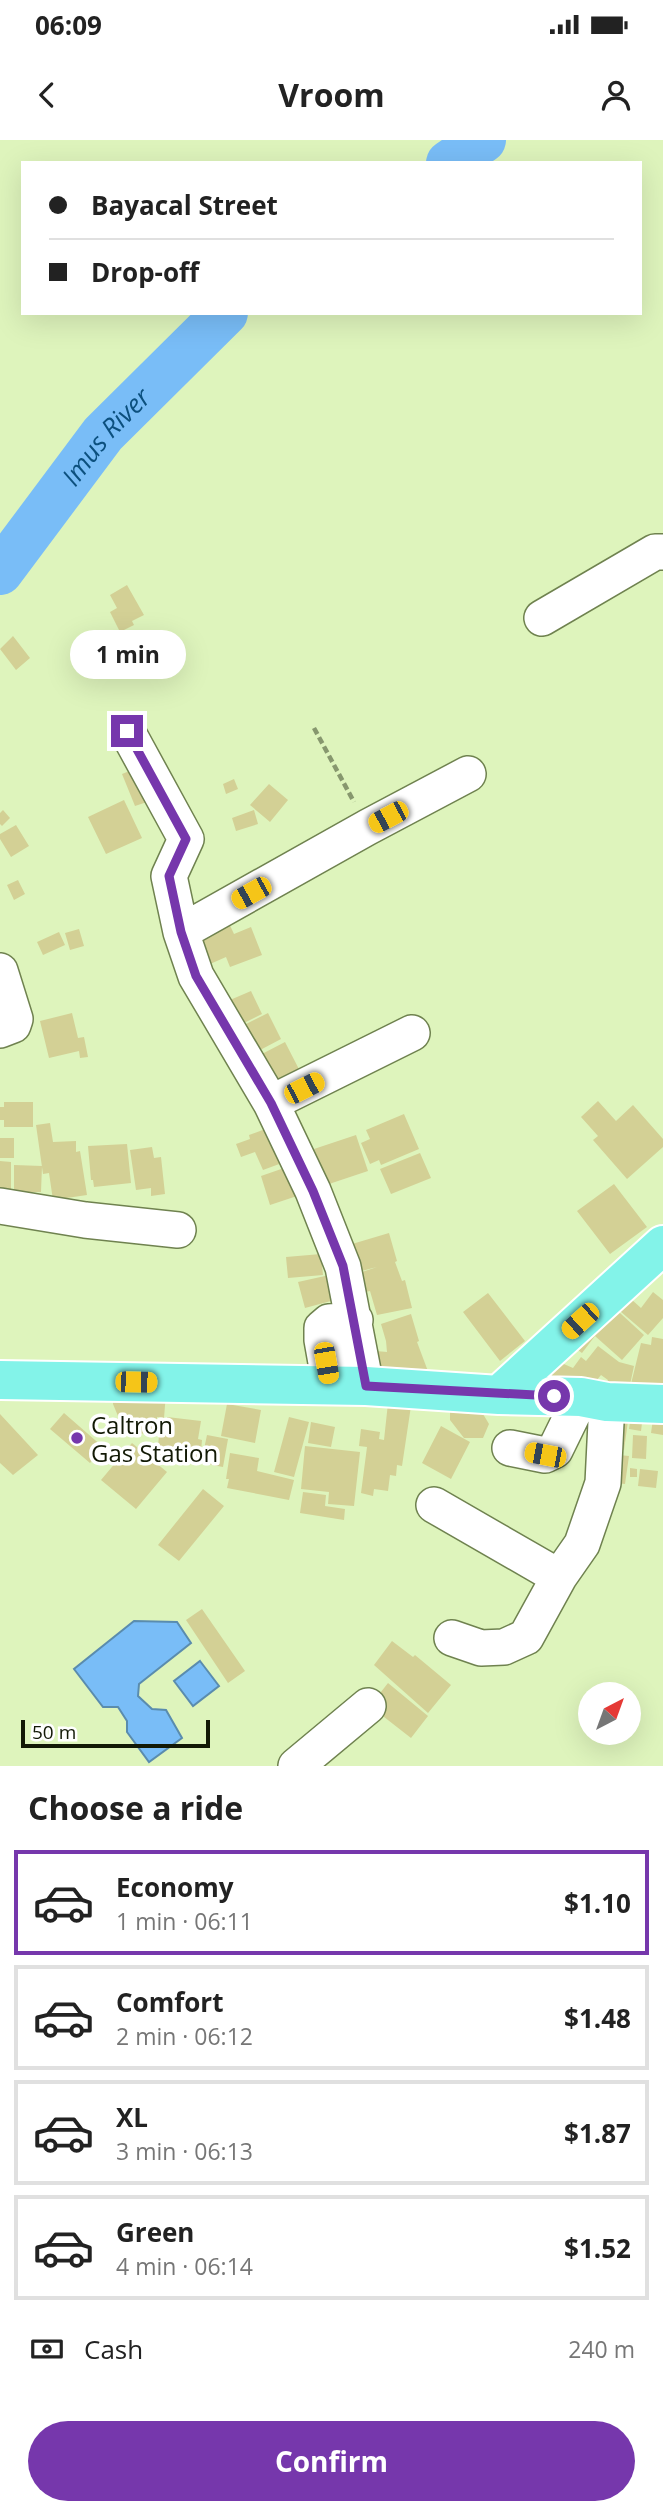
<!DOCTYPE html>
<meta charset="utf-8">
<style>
body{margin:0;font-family:"Open Sans",sans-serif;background:#f6f6f6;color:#222;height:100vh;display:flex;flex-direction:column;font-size:26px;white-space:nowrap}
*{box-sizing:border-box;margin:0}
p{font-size:23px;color:#767676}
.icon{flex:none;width:38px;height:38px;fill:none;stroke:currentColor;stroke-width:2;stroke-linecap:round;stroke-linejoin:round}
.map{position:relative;height:1626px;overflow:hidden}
.drawer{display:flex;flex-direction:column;background:#fff;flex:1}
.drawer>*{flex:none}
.guide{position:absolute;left:21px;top:21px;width:621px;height:154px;border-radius:0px;box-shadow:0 7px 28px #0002;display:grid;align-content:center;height:154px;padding:0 28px;background:#fff}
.needle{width:46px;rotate:41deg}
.buttons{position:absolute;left:578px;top:1542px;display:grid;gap:14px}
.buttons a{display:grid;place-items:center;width:63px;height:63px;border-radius:50%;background:#fff;box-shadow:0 7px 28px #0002;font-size:35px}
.scale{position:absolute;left:21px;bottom:18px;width:189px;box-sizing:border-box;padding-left:7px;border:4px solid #121905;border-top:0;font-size:19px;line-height:24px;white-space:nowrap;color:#121905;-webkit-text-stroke:5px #fff;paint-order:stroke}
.end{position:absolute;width:32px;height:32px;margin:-16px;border:9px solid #7637ac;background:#fff;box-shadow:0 0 0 4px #fff}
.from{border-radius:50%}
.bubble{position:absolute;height:49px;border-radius:24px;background:#fff;box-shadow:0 7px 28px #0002;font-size:23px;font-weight:700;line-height:49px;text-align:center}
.car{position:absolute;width:21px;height:42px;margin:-21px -10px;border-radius:9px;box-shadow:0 0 5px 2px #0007;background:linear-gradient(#f5c518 24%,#345 0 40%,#f5c518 0 76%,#345 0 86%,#f5c518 0)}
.guide b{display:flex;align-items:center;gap:24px;height:66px;font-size:26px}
.guide b+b{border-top:2px solid #e0e0e0}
.guide i{width:18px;height:18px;background:#222}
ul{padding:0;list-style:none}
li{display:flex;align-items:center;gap:21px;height:105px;margin:0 14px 10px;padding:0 14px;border:4px solid #e0e0e0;border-radius:0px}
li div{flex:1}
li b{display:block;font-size:26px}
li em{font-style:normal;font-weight:700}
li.on{border-color:#7637ac}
li>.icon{width:63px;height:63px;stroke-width:1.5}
h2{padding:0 28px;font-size:32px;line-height:84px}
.pay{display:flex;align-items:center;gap:18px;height:77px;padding:0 28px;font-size:26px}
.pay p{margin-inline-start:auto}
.primary-button{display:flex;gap:14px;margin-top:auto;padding:14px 28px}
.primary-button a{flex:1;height:80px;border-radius:42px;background:#7637ac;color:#fff;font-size:28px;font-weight:700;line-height:80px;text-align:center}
.status{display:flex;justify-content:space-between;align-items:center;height:49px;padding:0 35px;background:#fff;direction:ltr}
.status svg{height:19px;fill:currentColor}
header{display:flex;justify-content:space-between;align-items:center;height:91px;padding:0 28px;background:#fff;font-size:32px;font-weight:700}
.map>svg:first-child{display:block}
.water{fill:#79bdf7;stroke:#5a8cae;stroke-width:2}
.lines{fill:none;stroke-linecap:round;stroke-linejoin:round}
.river{stroke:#79bdf7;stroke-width:46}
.building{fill:#d3d095}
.minor-casing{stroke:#6f824f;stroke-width:38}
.major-casing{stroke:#fff;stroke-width:42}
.path{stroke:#87976e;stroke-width:4.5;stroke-dasharray:7 3.5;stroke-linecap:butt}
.minor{stroke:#fff;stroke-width:35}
.major{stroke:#83f3e9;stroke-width:38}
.route{stroke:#7637ac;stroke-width:9}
.poi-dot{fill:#7637ac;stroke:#fff;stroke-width:2.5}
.labels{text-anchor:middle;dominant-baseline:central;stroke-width:7;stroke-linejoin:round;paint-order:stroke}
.poi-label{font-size:24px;fill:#121905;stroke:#fff;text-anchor:start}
.water-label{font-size:26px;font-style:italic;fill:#0c507e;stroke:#fff}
</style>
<div class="status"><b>06:09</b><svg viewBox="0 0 49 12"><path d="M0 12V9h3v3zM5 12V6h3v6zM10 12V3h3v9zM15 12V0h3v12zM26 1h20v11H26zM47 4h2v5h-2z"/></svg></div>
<header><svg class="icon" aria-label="back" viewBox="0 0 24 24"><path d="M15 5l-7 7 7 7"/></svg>Vroom<svg class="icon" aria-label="person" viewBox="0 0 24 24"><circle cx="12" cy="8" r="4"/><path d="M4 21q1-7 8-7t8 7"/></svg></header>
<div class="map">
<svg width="663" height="1626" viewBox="0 0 663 1626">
<rect width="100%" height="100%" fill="#def4bc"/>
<!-- water -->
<path class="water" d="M134 1481 177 1482 191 1503 139 1544 138 1556 152 1569 166 1570 182 1598 149 1622 127 1592V1581L118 1567H103L74 1529Z
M200 1521 219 1546 193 1566 174 1541Z"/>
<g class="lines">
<!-- river -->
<g class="river">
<path d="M449 23 483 0"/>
<path id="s1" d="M0 432 103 294 225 173"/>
</g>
</g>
<!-- building -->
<path class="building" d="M127 445 144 475 132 481 134 485 120 492 110 472 117 468 110 455Z
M154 494 161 511 135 523 127 506Z
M13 496 30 518 16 530 0 509Z
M137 628 150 661 135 666 122 634Z
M234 639 238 649 226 654 223 644Z
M269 644 288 660 270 682 250 665Z
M124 660 142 698 106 714 88 677Z
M3 670 10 678 2 686 0 684V673Z
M254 670 258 684 236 691 232 678Z
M16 685 29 706 11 717 0 699V694Z
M18 740 25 754 14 760 7 745Z
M226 777 234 794 251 787 262 815 230 827 226 817 201 828 186 796Z
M79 789 84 806 70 810 65 793Z
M59 792 65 805 43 815 37 802Z
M251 851 262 874 234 888 223 863Z
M72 873 78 898 84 897 88 917 80 918 79 911 49 918 40 881Z
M268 873 281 899 247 917 234 890Z
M285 902 303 937 278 950 260 915Z
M598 961 616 981 633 965 663 999V1007L627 1039 593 1000 598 996 581 977Z
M4 962H33V987H4V980H0V967H4Z
M404 974 419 1009 381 1025 379 1020 370 1024 361 1003 370 999 366 990Z
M50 983 53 1002 76 1001V1012L80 1011 87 1055 53 1060 49 1033 43 1034 36 985Z
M268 988 282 1023 263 1030 255 1012 241 1017 236 1004 250 999 249 995Z
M356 995 368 1031 326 1045 305 1015 315 1012 314 1009Z
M0 998H14V1018H0Z
M127 1004 131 1043 94 1047 93 1040H91L88 1006Z
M152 1007 154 1018 161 1017 165 1054 151 1056V1048L136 1050 130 1010Z
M420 1013 431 1038 391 1054 380 1029Z
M0 1021 11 1022V1052H0Z
M14 1025 42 1026 41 1052H14Z
M287 1027 297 1056 270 1065 261 1036Z
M614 1044 647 1087 610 1114 577 1071Z
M389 1093 397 1121 395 1122 402 1141 405 1140 412 1168 377 1175 370 1151 362 1153 356 1134 377 1127 350 1134 342 1107Z
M321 1114 323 1135 288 1138 286 1117Z
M334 1134 342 1158 305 1168 298 1142Z
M653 1152 663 1160V1178L648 1195 620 1171 631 1159 641 1168Z
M488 1153 525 1201 500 1221 463 1172Z
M608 1162 644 1195 622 1220 595 1196 582 1213 567 1202Z
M411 1174 419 1201 417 1202 429 1234H374L376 1211 387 1212 386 1201 381 1184Z
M652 1197 663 1199V1250L630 1248 641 1203 651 1205Z
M598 1206 619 1222 634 1226 628 1254 605 1250 608 1240 601 1235 587 1252 550 1237 557 1221 573 1228 581 1217 586 1221Z
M113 1253H166L164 1278 157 1277V1294L125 1293 113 1264Z
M388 1263 411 1266 402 1326 397 1325 396 1336 390 1335 388 1351 374 1349 373 1356 361 1353 367 1307 359 1306 361 1289 380 1292 379 1299 384 1300Z
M227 1264 261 1270 255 1303 221 1296Z
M450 1272 483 1274 489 1284 483 1298H464L450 1280Z
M64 1273 103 1307 90 1323 50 1289Z
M0 1274 38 1315 13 1335 0 1323Z
M167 1277 201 1281 198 1299 202 1300 200 1323 157 1318 159 1295 165 1296Z
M289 1277 309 1282 294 1337 274 1332Z
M653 1279 663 1280V1295L651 1293Z
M618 1280 628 1281 624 1310 615 1309Z
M311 1282 335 1287 331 1307 308 1303Z
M630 1282 642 1283 641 1291 629 1289Z
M441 1286 470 1302 451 1339 422 1323Z
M207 1295 228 1299 223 1327 201 1323Z
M633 1295 647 1296 646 1319 632 1318Z
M132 1303 167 1332 136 1369 101 1340Z
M305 1306 360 1312 354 1366 328 1364 329 1352 301 1349Z
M230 1313 259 1318 257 1331 294 1340 289 1360 227 1348 229 1339H226Z
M609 1314 629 1316 625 1344 606 1342Z
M630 1328 637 1329V1337H630Z
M640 1329 658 1331 656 1348 638 1346Z
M203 1349 224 1366 179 1421 158 1405Z
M303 1352 326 1355 325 1366 345 1369 344 1380 300 1373Z
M202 1469 245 1531 228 1543 186 1480Z
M392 1501 413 1517 415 1515 451 1545 428 1573 374 1525Z
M388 1543 428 1576 411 1598 370 1566Z"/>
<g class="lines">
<!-- minor casing -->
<g class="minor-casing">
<path id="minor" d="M542 478 655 412H663
M127 591 186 699 169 736 181 792 196 836 271 963 313 1051 343 1127 366 1246
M181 792 368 687 468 634
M0 831 15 879 13 885 0 890
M271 963 412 893
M0 1066 85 1080 178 1090
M330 1245 322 1200V1188L329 1182 355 1180
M510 1308 545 1315 555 1310 581 1257
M434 1365 559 1437
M452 1498 481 1508 504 1507 526 1497 559 1437 582 1404 603 1343 607 1262
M296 1626 368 1566"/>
</g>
<!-- major casing -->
<g class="major-casing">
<path id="major" d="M0 1240 366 1246 499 1255 581 1257 607 1262 663 1264
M499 1255 663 1105"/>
</g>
<!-- path -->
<path class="path" d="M314 588 354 662"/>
<!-- minor -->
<use href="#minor" class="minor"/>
<!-- major -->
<use href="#major" class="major"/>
</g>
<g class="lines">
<!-- route -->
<path class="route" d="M127 591 186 699 169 736 181 792 196 836 271 963 313 1051 343 1126 366 1246 554 1256"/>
</g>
<!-- markers -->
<circle class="poi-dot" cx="77" cy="1298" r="7"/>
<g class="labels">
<!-- poi labels -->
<g class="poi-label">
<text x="91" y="1284">Caltron<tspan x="91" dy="28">Gas Station</tspan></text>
</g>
<!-- water labels -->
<g class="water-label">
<text stroke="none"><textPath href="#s1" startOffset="172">Imus River</textPath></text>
</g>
</g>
</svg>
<div class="buttons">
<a><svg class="needle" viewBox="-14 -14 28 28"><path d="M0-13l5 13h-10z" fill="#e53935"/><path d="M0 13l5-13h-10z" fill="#767676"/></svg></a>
</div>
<div class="scale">50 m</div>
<i class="end from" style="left:554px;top:1256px"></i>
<i class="end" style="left:127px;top:591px"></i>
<div class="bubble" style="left:70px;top:490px;width:116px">1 min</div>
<i class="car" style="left:388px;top:677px;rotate:242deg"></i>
<i class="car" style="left:251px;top:753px;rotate:241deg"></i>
<i class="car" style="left:304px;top:948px;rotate:63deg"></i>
<i class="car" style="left:580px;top:1181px;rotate:228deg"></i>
<i class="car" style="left:326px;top:1223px;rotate:170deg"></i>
<i class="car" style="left:136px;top:1242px;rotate:91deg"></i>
<i class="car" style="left:545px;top:1315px;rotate:281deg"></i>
<div class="guide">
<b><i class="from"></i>Bayacal Street</b>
<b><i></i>Drop-off</b>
</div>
</div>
<section class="drawer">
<h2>Choose a ride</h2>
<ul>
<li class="on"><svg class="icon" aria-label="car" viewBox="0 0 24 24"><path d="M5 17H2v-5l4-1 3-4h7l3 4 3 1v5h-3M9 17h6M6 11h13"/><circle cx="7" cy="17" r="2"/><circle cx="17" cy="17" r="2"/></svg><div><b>Economy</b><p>1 min · 06:11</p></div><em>$1.10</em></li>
<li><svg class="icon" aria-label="car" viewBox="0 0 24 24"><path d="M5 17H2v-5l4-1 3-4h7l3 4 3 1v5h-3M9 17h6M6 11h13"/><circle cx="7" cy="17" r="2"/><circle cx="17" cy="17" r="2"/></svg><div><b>Comfort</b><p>2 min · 06:12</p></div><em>$1.48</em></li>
<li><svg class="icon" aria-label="car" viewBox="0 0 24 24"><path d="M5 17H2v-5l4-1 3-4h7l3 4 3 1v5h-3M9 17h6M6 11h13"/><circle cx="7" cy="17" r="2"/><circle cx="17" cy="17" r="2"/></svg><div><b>XL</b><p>3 min · 06:13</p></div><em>$1.87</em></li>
<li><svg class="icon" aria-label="car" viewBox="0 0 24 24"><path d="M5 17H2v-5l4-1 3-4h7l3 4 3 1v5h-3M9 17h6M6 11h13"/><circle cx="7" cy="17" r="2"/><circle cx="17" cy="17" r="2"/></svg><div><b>Green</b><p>4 min · 06:14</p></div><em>$1.52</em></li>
</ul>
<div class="pay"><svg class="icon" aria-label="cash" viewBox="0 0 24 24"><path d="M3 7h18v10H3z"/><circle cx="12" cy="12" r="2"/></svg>Cash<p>240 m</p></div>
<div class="primary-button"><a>Confirm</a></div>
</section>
